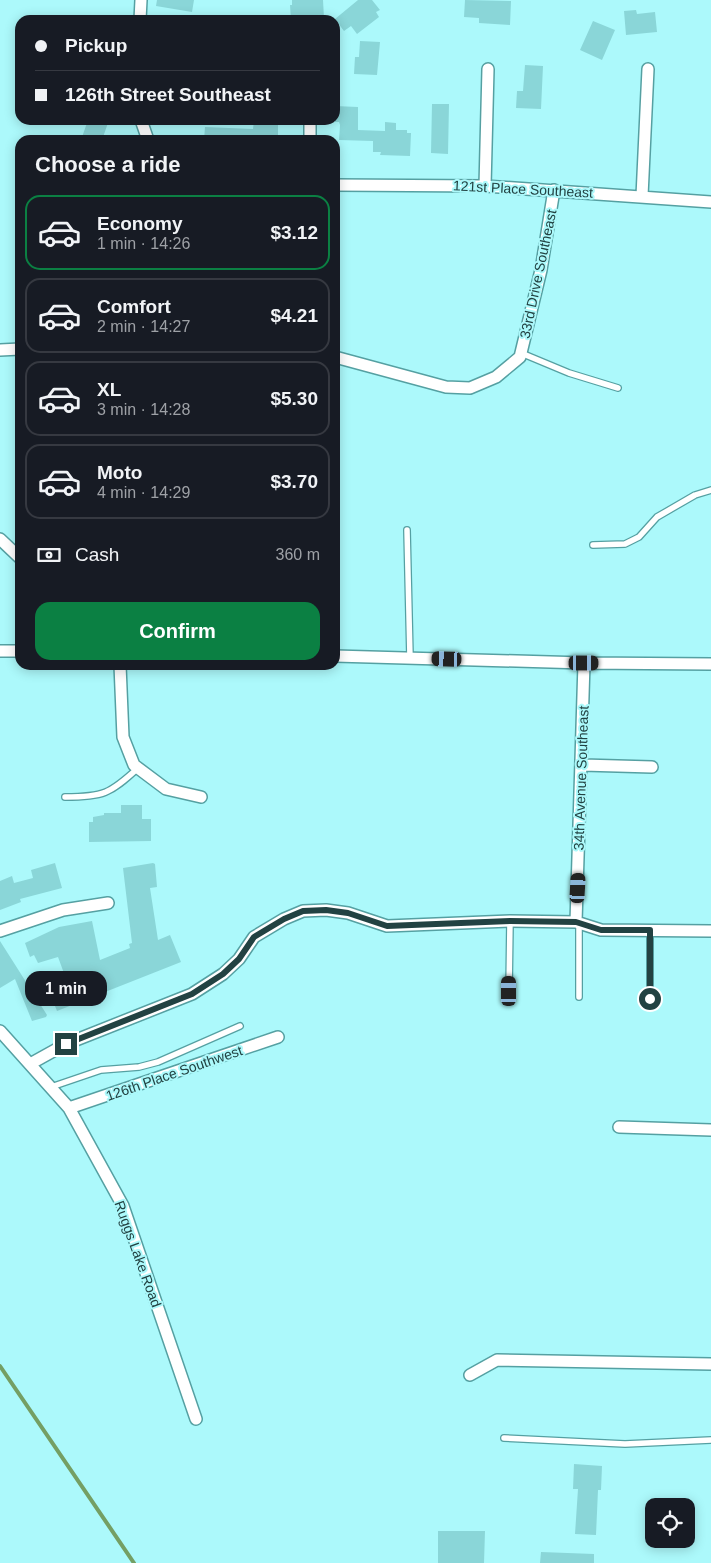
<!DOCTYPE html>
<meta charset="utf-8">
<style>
body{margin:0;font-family:Arial,sans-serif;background:#20242c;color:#f1f3f6;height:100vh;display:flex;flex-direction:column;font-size:19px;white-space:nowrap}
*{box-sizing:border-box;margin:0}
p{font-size:16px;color:#9ea1a6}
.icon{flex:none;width:28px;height:28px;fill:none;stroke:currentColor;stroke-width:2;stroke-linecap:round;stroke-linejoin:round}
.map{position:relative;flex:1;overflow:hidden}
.sheet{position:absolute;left:15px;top:135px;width:325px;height:535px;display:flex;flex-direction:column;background:#171b24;border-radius:15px;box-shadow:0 2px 12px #0003}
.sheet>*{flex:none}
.top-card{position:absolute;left:15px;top:15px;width:325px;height:110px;border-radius:15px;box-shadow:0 2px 12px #0003;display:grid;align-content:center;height:110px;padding:0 20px;background:#171b24}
.tools{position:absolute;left:645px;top:1498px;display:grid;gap:10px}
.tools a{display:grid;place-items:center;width:50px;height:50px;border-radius:10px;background:#171b24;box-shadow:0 2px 12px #0003;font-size:25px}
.end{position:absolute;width:22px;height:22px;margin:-11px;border:6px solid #224242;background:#fff;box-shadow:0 0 0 2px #fff}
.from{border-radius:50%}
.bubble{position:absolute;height:35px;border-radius:15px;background:#171b24;box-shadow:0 2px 12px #0003;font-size:16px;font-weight:700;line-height:35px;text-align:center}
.car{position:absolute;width:15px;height:30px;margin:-15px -8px;border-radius:6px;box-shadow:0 0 4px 1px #0007;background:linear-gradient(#222 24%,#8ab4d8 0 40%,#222 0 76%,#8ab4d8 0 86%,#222 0)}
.top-card b{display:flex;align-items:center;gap:18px;height:48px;font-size:19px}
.top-card b+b{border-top:1px solid #363941}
.top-card i{width:12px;height:12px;background:#f1f3f6}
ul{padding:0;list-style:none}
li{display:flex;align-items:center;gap:15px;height:75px;margin:0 10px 8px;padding:0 10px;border:2px solid #363941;border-radius:15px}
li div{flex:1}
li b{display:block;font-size:19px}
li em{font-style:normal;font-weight:700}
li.current{border-color:#0b8043}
li>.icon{width:45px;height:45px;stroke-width:1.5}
h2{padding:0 20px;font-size:22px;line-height:60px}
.pay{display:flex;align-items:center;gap:12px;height:55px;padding:0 20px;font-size:19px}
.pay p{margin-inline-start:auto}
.cta{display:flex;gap:10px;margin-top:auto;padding:10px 20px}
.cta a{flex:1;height:58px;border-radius:15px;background:#0b8043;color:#fff;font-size:20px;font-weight:700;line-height:58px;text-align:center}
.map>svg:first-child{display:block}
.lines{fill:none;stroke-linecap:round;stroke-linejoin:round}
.stream{stroke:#749f64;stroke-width:4}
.building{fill:#8ad6d8}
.service-casing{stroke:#55a0a2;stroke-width:8}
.minor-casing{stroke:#55a0a2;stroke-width:14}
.service{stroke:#fff;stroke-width:5.5}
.minor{stroke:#fff;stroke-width:11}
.route{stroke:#224242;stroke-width:6}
.labels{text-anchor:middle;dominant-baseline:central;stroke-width:4;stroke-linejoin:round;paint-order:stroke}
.street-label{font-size:14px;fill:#224242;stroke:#acf9fb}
</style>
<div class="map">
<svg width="711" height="1563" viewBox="0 0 711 1563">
<rect width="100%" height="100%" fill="#acf9fb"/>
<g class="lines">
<!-- stream -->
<path class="stream" d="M0 1366 134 1563"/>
</g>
<!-- building -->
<path class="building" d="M157 0H194L192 12 156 6Z
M292 0H323L324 18 291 20 290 5H292Z
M358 0H372L380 10 376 12 379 17 357 34 351 26 344 31 335 19Z
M465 0 511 1 510 25 479 23V18L464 17Z
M636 10 637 14 655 12 657 32 626 35 624 11Z
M593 21 615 30 602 60 580 50Z
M360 41 380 42 377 75 354 74 355 57H359Z
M525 65 543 66 541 109 516 108 517 91H523Z
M432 104H449L448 154 431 153Z
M335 106 358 107V130L385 131V122L396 123V130H407V133H411L410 156 380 155 381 152H373V141L339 140 340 125 339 122H335Z
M88 120H109L102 140H81Z
M254 120 278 122V140H204L205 127 253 129Z
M121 805H142V819H151V841L89 842V822H93V817L104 815V813H121Z
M55 863 62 888 20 899 21 902 0 910V881L12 876 14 883 33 878 31 870Z
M153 863 155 864 157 887 150 888 158 940 170 935 181 962 57 1011 46 984 65 976 58 957 38 963 34 955 30 957 25 943 59 927 92 921 100 960 130 948 129 944 132 943 123 868Z
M0 941 47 1015 46 1017 32 1021 15 979 0 988Z
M574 1464 602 1466 601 1490H598L596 1535 575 1534 578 1489H573Z
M438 1531H485L484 1563H438Z
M541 1552 594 1554V1563H540Z"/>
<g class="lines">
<!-- service casing -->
<g class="service-casing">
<path id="service" d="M521 353 569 373 618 388
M407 530 410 658
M593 545 625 544 639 537 657 517 695 495 711 490
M65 797C103 797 110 794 138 768
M650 930V999
M509 991 510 921
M579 997V923
M51 1087 101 1070 139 1067 158 1062 240 1026
M504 1438 625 1444 711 1440"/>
</g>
<!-- minor casing -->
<g class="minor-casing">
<path id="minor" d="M140 20 141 0
M141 120 148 140
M310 120V140
M335 185 485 186 711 202
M485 186 488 69
M642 196 648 69
M0 350 20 349
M335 357 446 387 470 388 496 377 520 357 541 270 554 190
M0 539 20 558
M0 651H20
M335 656 584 663 711 664
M120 665 123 737 134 765 166 789 201 797
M583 765 652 767
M576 922 584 663
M0 931 63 910 108 903
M0 1031 69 1108 123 1206 196 1419
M30 1064 66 1044 192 994 223 974 239 959 254 937 284 919 303 911 326 910 348 913 387 926 510 921 576 922 601 930 711 931
M69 1108 278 1037
M619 1127 711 1130
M470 1375 497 1360 711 1364"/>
</g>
<!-- service -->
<use href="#service" class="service"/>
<!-- minor -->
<use href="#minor" class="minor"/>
</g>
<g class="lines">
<!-- route -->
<path class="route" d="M66 1044 192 994 223 974 239 959 254 937 284 919 303 911 326 910 348 913 387 926 510 921 576 922 601 930H650V999"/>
</g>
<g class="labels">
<!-- street labels -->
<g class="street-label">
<text transform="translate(523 189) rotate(3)">121st Place Southeast</text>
<text transform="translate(538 274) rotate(-78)">33rd Drive Southeast</text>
<text transform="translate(581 778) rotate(-88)">34th Avenue Southeast</text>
<text transform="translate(174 1073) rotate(-19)">126th Place Southwest</text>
<text transform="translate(138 1254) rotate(70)">Ruggs Lake Road</text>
</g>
</g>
</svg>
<div class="tools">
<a><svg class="icon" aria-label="locate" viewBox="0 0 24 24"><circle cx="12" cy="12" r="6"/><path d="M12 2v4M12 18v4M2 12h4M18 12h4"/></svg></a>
</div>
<i class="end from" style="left:650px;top:999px"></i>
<i class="end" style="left:66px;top:1044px"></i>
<div class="bubble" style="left:25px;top:971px;width:82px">1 min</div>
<i class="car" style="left:447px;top:659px;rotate:272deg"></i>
<i class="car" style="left:584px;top:663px;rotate:90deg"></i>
<i class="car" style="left:578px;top:888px;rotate:3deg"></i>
<i class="car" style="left:509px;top:991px;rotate:0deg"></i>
<div class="top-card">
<b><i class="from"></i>Pickup</b>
<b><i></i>126th Street Southeast</b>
</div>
<section class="sheet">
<h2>Choose a ride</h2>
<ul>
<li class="current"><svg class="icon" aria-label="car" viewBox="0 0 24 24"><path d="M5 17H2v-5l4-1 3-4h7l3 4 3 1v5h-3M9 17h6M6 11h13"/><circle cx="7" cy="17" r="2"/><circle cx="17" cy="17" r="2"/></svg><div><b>Economy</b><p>1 min · 14:26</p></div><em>$3.12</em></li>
<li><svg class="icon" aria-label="car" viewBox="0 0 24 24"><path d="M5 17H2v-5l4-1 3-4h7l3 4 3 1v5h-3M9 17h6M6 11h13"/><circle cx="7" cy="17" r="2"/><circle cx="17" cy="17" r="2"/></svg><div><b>Comfort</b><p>2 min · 14:27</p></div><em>$4.21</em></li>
<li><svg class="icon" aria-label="car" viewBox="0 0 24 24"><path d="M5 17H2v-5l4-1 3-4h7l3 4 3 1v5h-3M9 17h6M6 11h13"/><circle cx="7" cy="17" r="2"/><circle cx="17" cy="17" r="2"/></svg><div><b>XL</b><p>3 min · 14:28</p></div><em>$5.30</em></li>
<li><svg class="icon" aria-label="car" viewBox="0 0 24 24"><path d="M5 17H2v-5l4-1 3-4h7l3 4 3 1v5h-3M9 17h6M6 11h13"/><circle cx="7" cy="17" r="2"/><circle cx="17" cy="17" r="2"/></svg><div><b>Moto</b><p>4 min · 14:29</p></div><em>$3.70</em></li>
</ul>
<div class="pay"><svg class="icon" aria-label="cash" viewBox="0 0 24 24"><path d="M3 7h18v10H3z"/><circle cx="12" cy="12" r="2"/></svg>Cash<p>360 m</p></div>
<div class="cta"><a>Confirm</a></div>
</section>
</div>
